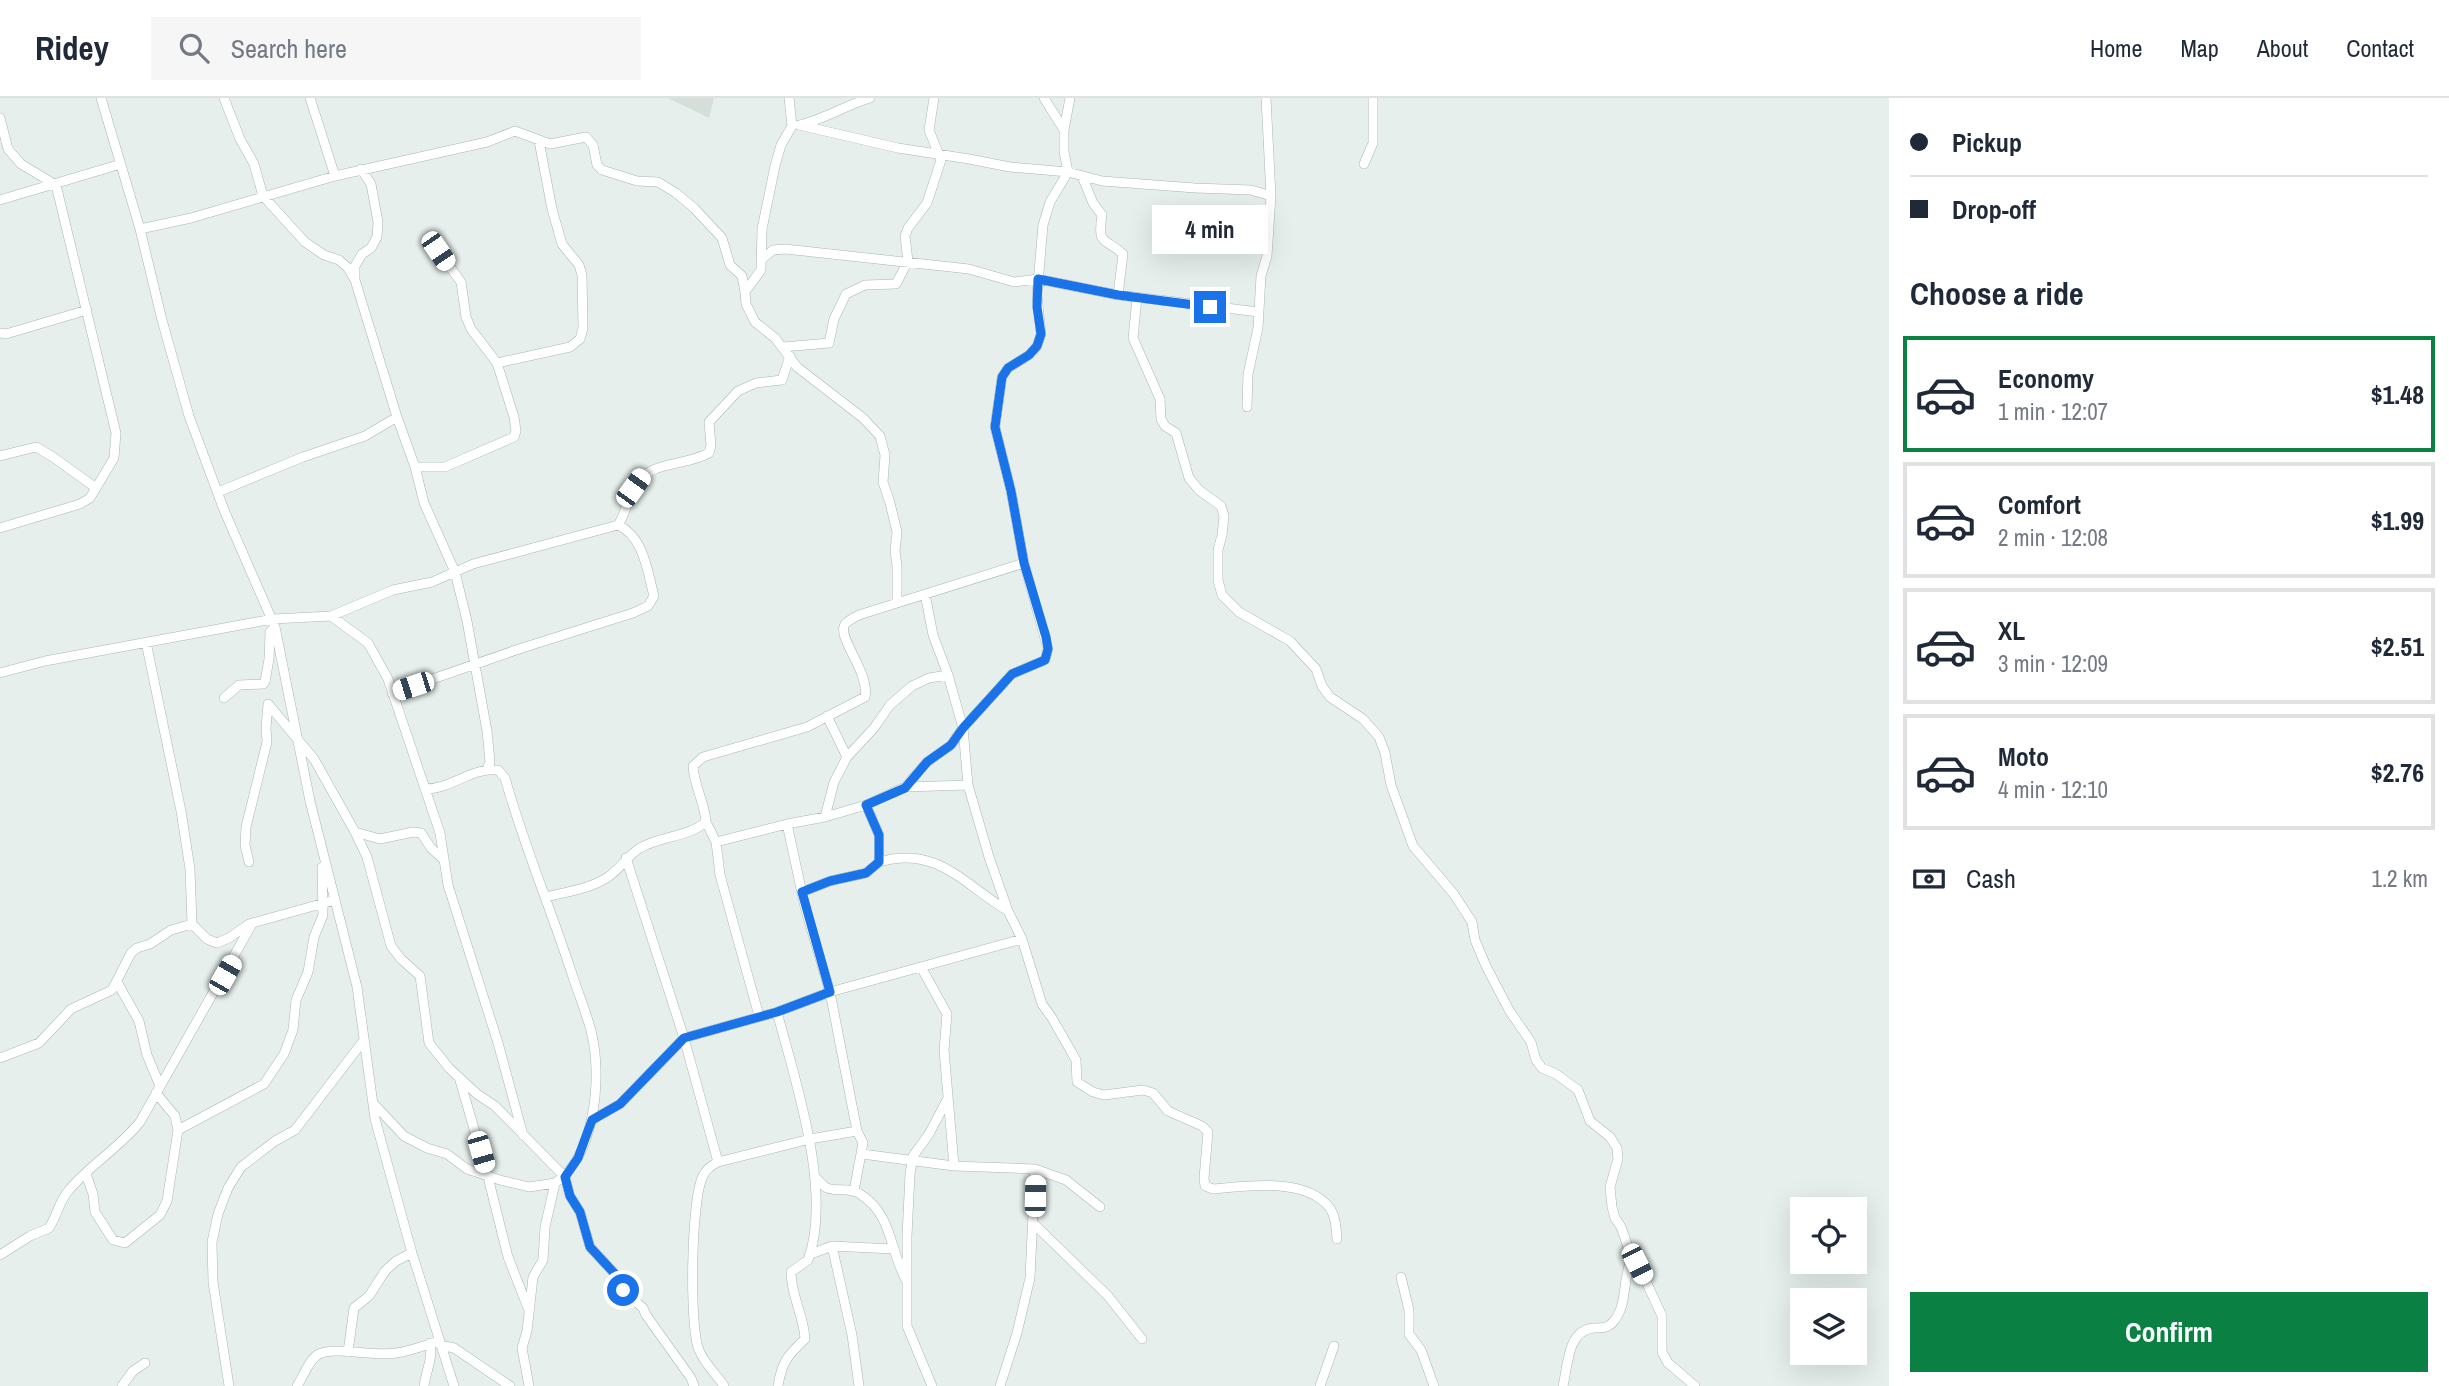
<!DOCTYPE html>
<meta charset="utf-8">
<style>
body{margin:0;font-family:"Archivo Narrow",sans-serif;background:#f6f6f7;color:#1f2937;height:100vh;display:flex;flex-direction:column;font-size:26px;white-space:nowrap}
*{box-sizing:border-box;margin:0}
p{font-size:23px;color:#747a83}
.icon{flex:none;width:38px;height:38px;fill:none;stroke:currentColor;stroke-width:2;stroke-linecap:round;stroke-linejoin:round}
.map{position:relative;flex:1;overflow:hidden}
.side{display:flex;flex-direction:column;background:#fff;width:560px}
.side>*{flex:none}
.guide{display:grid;align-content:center;height:154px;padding:0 21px;background:#fff}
.fabs{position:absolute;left:1790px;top:1099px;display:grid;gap:14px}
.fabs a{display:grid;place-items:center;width:77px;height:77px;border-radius:0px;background:#fff;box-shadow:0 7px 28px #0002;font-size:35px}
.end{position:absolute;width:32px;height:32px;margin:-16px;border:9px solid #1a73e8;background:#fff;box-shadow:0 0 0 4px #fff}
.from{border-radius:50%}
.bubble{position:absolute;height:49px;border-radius:0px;background:#fff;box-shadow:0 7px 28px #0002;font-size:23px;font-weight:700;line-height:49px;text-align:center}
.car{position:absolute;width:21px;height:42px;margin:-21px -10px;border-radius:9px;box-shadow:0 0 5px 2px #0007;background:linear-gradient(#fff 24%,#345 0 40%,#fff 0 76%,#345 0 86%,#fff 0)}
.guide b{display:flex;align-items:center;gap:24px;height:66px;font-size:26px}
.guide b+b{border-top:2px solid #e0e1e3}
.guide i{width:18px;height:18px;background:#1f2937}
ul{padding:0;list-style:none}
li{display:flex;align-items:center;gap:21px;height:116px;margin:0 14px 10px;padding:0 7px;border:4px solid #e0e1e3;border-radius:0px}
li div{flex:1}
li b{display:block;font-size:26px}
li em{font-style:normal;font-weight:700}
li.active{border-color:#0b8043}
li>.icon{width:63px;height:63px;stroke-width:1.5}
h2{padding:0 21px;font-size:32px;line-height:84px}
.pay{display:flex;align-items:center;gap:18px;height:77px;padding:0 21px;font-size:26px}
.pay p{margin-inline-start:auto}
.cta{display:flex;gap:14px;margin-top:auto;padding:14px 21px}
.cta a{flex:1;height:80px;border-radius:0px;background:#0b8043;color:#fff;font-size:28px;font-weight:700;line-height:80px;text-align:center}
header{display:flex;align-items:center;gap:42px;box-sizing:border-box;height:98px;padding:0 35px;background:#fff;border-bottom:2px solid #e0e1e3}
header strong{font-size:33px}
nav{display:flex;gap:38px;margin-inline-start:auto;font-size:24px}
.search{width:490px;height:63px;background:#f6f6f7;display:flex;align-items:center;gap:18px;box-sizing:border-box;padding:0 24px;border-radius:0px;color:#747a83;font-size:26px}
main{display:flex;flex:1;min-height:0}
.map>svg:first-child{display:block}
.built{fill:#d4dfda}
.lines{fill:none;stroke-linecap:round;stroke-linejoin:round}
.street-casing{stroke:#a8b8b2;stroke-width:10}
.street{stroke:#fff;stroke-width:9}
.route{stroke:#1a73e8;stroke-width:9}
</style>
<header>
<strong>Ridey</strong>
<div class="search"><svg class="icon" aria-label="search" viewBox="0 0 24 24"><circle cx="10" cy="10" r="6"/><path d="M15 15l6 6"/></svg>Search here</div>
<nav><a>Home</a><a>Map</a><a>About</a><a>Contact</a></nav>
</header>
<main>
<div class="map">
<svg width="1889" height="1288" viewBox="0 0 1889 1288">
<rect width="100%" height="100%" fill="#e6efeb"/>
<!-- built -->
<path class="built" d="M668 0H714L709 20Z"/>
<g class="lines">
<!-- street casing -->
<g class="street-casing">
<path id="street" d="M101 0 140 131 162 222 189 318 224 412 275 529 310 703 357 889 375 1021 412 1155 454 1288
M224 0 240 41 254 66 263 98 305 144 324 157 339 162 348 170 355 182
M310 0 335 78
M789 0 792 28 781 47 775 68 762 131 761 172 745 194 746 206 755 224 775 240 797 269 863 320 880 338 885 357 883 384 890 405 897 434 895 453 897 468V505
M1266 0 1271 98
M0 20 8 51 21 66 56 87 116 335 114 360 90 400 80 406 0 430
M799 27 898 50 969 61 1010 69 1068 74 1102 83 1195 90 1251 92 1271 98 1267 158 1261 178 1258 230 1248 276 1247 309
M800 27C825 21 846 7 870 0
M1064 32 1070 0
M1364 66 1373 45V0
M361 71 371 86 378 124 377 139 371 150 362 156 355 168V182L397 319 415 369 424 405 455 474 467 523 487 633 490 664 487 671
M1082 78 1093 105 1102 117C1097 149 1105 139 1123 156L1118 197
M0 102 121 66
M140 131 191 120 335 78 487 44 515 33 550 46 586 39 593 47 597 67 602 72 637 83 658 84 676 95 694 110 722 140 730 167 742 178 745 194
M762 161 773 152 785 151 969 171 1014 184 1038 181 1118 197 1259 214
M1137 200 1133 240 1160 301 1161 321 1165 328 1176 335 1189 380 1199 392 1221 408 1224 418 1222 437 1218 452V482L1222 497 1239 514 1290 543 1316 571 1322 588 1330 599 1363 621 1379 639 1385 655 1391 687 1413 748 1453 795 1472 824 1475 842 1486 868 1509 912 1531 944 1536 962 1542 970 1556 976 1578 992 1590 1023 1610 1039 1617 1050 1618 1061 1610 1089 1612 1109 1615 1120 1621 1129 1632 1160 1638 1166 1662 1218V1254L1668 1265 1695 1288
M0 235 6 236 87 212
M783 249 829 245 834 221 846 196 865 187 896 186 908 163 905 138 908 130 927 105 941 62 929 32 934 0
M497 265 570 249 580 241 583 230 582 177 579 167 562 146 552 111 539 43
M0 358 36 349 53 359 96 390
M415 369H445L514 339 516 333 514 319 497 265 471 231 466 219 461 184 438 153
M218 394 303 359 365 338 397 319
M925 496 933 537 948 577 963 630 968 687 989 759 1008 813 1022 841 1042 906 1052 920 1076 962 1077 984 1093 994 1104 997 1143 992 1153 995 1168 1013 1202 1028 1208 1034 1204 1080 1205 1088 1213 1091C1245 1088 1305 1079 1329 1109 1336 1118 1336 1130 1337 1141
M331 518 368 545 388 581 440 735 448 787 498 945 523 1037
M146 544 181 713 190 771 192 826 207 841 217 845 229 840 249 826 335 802
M0 575 45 563 273 521 331 518 393 492 432 484 473 466 618 427C627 414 627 399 635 387 652 362 683 369 709 355L711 348 709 324 738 293 756 285 782 282 790 258
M392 595 522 550 633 515 648 508 654 498C647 472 644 439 618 427
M224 600 239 587 263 586 265 584 269 561 270 534 275 529
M268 606 314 661 355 734 367 759 391 848 401 861 420 878 429 945 449 970 477 996 495 1008 565 1079 570 1098 580 1114 590 1149 615 1176 623 1192 643 1210 646 1217 691 1280 694 1288
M847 659 874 630 890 607 912 588 929 580 948 577
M905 689 927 664 951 647 963 630 1012 576 1045 562 1048 551 1024 465 1011 393 995 329 1002 279 1008 270 1029 257 1037 248 1041 236 1037 197 1043 127 1050 104 1068 74 1064 54V32L1044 0
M425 691C451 691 472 669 498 672L505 680C524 748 552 814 574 882 580 900 588 919 592 937 602 980 595 1059 555 1085L545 1129 543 1162 533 1179 527 1233 522 1250 529 1288
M825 719 834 684 847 659 827 618
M706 724 716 744 720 777 759 918
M787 726 805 809 830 894 857 1033 863 1045 854 1093
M355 734 380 741 413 734 421 735 431 750 444 762
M716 744 787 726 825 719 866 707 905 689 968 687
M626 760 684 940 718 1064
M249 764 245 747 246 729 267 644 266 630 268 606
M879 764C937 747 963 786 1008 813
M802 794 830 783 866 775 879 764V737L866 707
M545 799C566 794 590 791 608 779 620 771 627 758 640 750 661 738 688 739 706 724 705 705 694 688 693 668L703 659 807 629 865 599C870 574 836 539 845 526 848 523 855 519 859 517L1024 465
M921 869 947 916 944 952 954 1068
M117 884 139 923 147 957 160 988
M777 914C795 982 833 1094 808 1162L791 1174C791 1198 804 1218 805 1241 788 1257 782 1263 778 1288
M0 960 39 945 71 911 112 892 131 855 137 850 150 846 171 832 192 826
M459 979 488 1079 508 1159 528 1210
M373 1005 404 1038 427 1050 447 1056 467 1071 500 1082 529 1089 555 1085
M592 1022 620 1006 684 940 777 914 830 894 1022 841
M178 1032 264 986 284 956 293 932 296 902 308 874 314 839 323 817 322 769
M862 1056 954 1068 1035 1071 1066 1082 1100 1109
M86 1076 93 1096 95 1114 113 1142 125 1145 160 1117 167 1103 178 1032 175 1018 156 995
M815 1079C818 1082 823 1088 827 1090 838 1094 849 1089 860 1096 893 1117 889 1151 906 1182
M1034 1126 1108 1198 1142 1241
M832 1148 852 1237 859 1288
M811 1156 832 1148 893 1151
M0 1157 30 1138 49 1130C57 1118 59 1103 69 1092 90 1067 119 1050 140 1024L252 826
M1401 1179 1409 1212V1236L1421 1252 1434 1288
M440 1247 454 1250 510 1288
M348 1254 354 1210 369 1198 385 1173 396 1163 412 1155
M122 1288 133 1273 145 1265
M229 1288 213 1184 212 1144 218 1116 228 1090 241 1069 275 1043 295 1032 364 942
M297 1288C304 1278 308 1262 319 1256 334 1248 375 1259 396 1255 411 1253 425 1247 439 1243
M424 1288C426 1273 433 1261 430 1245
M724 1288C717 1277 704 1265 699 1252 689 1229 691 1100 703 1078 706 1071 712 1067 718 1064L810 1041 857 1033
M932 1288 907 1228V1138L910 1076 913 1058 929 1036 948 1000
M1000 1288 1017 1235 1030 1180 1035 1071
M1320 1288 1334 1248
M1563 1288C1568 1268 1567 1232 1594 1230 1602 1230 1609 1230 1614 1223 1628 1206 1622 1180 1632 1160"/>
</g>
<!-- street -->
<use href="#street" class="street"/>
</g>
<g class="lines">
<!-- route -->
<path class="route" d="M623 1192 615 1176 590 1149 580 1114 570 1098 565 1079 578 1060 592 1022 620 1006 684 940 777 914 830 894 802 794 830 783 866 775 879 764V737L866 707 905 690 927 664 951 647 963 630 1012 576 1045 562 1048 551 1046 539 1024 465 1011 393 995 329 1002 279 1008 270 1029 257 1037 248 1041 236 1037 209 1038 181 1118 197 1210 209"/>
</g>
</svg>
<div class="fabs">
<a><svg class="icon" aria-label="locate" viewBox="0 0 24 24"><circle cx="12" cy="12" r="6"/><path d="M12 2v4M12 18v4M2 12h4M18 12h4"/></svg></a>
<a><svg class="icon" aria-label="layers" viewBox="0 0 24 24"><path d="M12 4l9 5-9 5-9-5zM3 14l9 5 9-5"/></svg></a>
</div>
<i class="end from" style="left:623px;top:1192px"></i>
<i class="end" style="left:1210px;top:209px"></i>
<div class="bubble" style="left:1152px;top:107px;width:116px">4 min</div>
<i class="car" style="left:438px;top:153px;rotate:146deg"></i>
<i class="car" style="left:633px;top:390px;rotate:36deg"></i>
<i class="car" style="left:413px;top:588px;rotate:252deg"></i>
<i class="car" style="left:225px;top:877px;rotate:30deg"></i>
<i class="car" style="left:481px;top:1054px;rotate:164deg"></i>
<i class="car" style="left:1035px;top:1098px;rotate:1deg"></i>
<i class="car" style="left:1637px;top:1166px;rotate:153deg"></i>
</div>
<section class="side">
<div class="guide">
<b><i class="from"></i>Pickup</b>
<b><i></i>Drop-off</b>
</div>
<h2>Choose a ride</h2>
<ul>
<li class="active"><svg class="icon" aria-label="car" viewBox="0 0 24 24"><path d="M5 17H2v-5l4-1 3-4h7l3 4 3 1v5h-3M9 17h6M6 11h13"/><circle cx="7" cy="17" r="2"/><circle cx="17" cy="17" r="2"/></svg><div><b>Economy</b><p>1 min · 12:07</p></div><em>$1.48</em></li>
<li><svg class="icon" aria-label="car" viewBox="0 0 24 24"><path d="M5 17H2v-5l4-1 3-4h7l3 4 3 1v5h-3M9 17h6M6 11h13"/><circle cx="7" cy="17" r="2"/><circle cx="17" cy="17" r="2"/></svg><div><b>Comfort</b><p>2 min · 12:08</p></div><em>$1.99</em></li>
<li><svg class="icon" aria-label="car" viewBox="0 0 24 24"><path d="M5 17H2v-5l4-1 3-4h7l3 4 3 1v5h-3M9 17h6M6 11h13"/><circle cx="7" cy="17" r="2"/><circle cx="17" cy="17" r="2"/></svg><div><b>XL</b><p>3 min · 12:09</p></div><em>$2.51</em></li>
<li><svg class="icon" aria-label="car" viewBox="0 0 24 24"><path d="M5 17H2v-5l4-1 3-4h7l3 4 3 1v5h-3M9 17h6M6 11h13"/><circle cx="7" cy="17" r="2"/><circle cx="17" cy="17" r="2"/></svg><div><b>Moto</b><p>4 min · 12:10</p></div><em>$2.76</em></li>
</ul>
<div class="pay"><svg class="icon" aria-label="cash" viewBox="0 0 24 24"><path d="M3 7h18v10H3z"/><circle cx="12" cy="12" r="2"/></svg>Cash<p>1.2 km</p></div>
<div class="cta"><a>Confirm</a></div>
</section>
</main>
